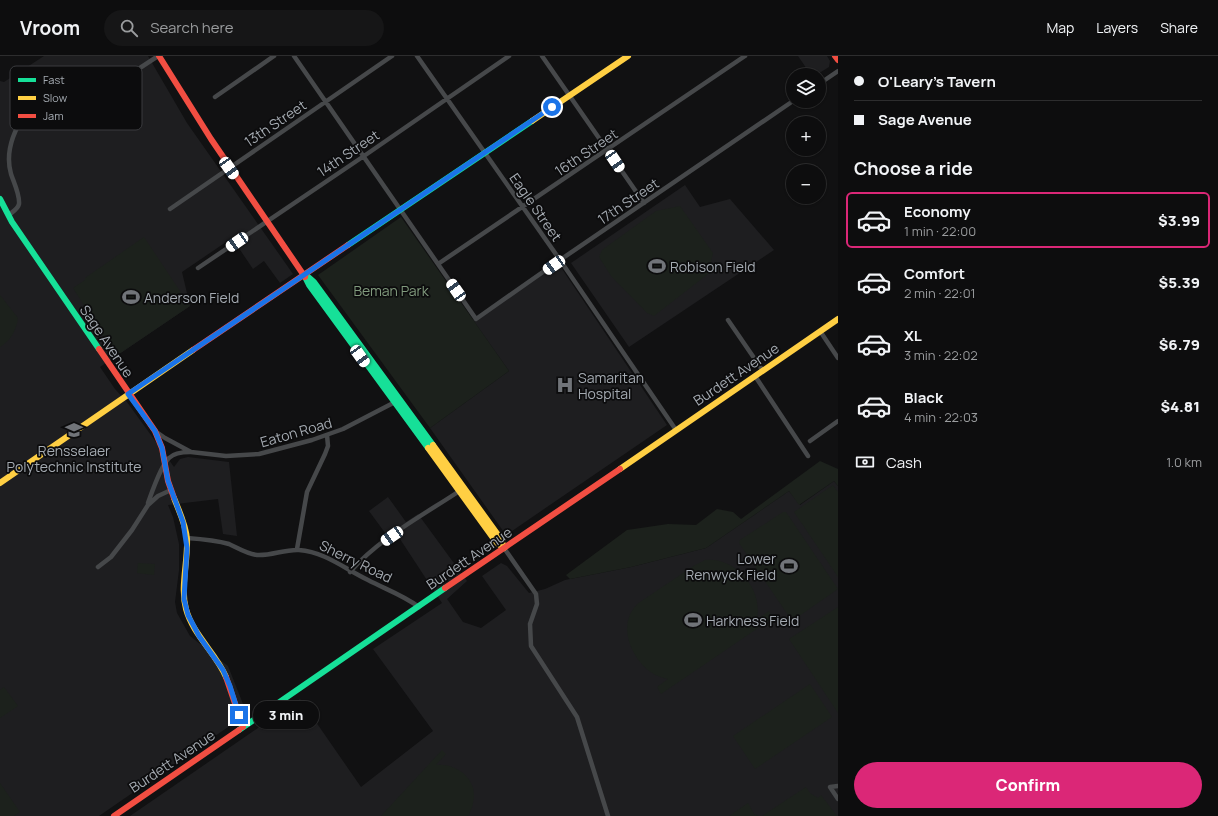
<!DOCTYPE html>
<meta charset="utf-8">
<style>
body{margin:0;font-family:Manrope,sans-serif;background:#161617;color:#f1f3f6;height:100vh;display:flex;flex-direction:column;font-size:15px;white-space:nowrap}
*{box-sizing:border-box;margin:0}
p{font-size:13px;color:#9a9c9e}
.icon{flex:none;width:22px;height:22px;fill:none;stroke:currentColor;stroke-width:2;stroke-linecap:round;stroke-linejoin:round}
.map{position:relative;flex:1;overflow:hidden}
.details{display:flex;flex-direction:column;background:#0d0d0e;width:380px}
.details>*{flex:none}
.banner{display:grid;align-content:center;height:88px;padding:0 16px;background:#0d0d0e}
.buttons{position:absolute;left:786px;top:12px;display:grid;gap:8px}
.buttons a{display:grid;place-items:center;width:40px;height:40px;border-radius:50%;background:#0d0d0e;box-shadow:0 1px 3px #0004,0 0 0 1px #2d2d2e;font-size:20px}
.end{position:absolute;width:18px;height:18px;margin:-9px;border:5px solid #1a73e8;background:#fff;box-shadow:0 0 0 2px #fff}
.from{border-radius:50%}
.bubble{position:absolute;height:28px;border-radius:14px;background:#0d0d0e;box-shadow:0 1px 3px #0004,0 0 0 1px #2d2d2e;font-size:13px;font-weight:800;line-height:28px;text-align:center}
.car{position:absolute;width:12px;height:24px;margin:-12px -6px;border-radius:5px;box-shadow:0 0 3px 1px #0007;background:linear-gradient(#fff 24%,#345 0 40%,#fff 0 76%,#345 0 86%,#fff 0)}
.banner b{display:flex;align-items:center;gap:14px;height:38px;font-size:15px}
.banner b+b{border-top:1px solid #2d2d2e}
.banner i{width:10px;height:10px;background:#f1f3f6}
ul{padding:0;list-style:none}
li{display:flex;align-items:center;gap:12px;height:56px;margin:0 8px 6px;padding:0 8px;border:2px solid transparent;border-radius:6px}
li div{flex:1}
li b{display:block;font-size:15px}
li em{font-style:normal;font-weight:800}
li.active{border-color:#db2777}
li>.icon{width:36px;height:36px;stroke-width:1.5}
h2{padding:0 16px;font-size:18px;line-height:48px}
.pay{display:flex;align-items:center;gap:10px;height:44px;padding:0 16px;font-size:15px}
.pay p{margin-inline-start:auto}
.primary-button{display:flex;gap:8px;margin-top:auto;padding:8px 16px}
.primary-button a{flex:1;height:46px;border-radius:24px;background:#db2777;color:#fff;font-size:16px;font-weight:800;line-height:46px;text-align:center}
header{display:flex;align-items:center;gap:24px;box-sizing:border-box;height:56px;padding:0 20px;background:#0d0d0e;border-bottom:1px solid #2d2d2e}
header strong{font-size:19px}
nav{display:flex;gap:22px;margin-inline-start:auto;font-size:14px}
.search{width:280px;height:36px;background:#161617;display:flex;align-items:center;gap:10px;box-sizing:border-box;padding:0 14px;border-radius:22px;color:#9a9c9e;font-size:15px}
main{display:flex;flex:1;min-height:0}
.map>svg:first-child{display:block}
.built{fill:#1e1e20}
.green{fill:#1c211c}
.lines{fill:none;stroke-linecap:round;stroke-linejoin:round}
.street{stroke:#46484a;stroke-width:4.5}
.fast{stroke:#16e098;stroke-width:6}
.slow{stroke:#ffcf43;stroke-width:6}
.jam{stroke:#f24e42;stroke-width:6}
.route{stroke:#1a73e8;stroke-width:5}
.labels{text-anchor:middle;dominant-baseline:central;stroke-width:3.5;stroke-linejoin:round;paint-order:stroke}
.street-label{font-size:14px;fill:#a4aab1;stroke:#0c0c0d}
.poi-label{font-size:14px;fill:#a4aab1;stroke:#0c0c0d;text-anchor:start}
.park-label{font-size:14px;fill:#809a7d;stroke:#0c0c0d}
.key{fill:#0c0c0d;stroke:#3a3b3e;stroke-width:1}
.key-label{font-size:11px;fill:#a4aab1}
</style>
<header>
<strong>Vroom</strong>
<div class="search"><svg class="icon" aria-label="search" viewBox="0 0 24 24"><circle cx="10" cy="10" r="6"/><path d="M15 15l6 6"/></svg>Search here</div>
<nav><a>Map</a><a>Layers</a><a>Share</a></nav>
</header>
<main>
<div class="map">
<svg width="838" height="760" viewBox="0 0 838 760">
<rect width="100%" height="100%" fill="#111112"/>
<!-- built -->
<path class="built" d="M44 0H148L187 67 293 218 280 227 264 205 253 213 232 182 182 216 190 250 100 311 115 333 127 346 174 411 180 403 188 401 229 406 237 480 223 478 218 443 168 449 173 461 179 488V514L175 546 177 557 190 580 228 610 247 658 99 760H0V25L4 26Z
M798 0H827L830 5 829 11 816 19H811Z
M685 129 700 151 730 143 774 194 629 291 571 207Z
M556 204 667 369 506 479 430 372 509 315 473 264Z
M834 425 838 430V760H130L300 643 361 731 433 675 373 593 442 547 398 480 391 485 369 455 388 441 406 466 418 458 467 525 447 543 463 566 481 572 506 554 482 520 501 507 507 510 529 537 545 533 565 524 631 511 706 492 789 435 800 449Z"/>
<!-- green -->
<path class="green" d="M680 150 713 197 708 218 654 260 647 257 611 220 599 201 602 194 656 155Z
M401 161 509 315 430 372 318 219Z
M144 181 190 250 116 300 73 232 85 224V222Z
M0 239 18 262C16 275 11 284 0 291Z
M820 405 838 413V430L834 425 799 449 789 435 706 492 631 511 570 523 566 519 627 474 668 468 696 469 717 453 733 456 741 463Z
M833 429 838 436V521L794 456Z
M783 456H786L838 533 792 565 739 487 740 484Z
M705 504C736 501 763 533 757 563L769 555 773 562 661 638 657 631 668 623C636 619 611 568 640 546L695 509Z
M138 507 155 508 154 519 137 517Z
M838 551V657L789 583Z
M810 628 832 661 755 713 733 680Z
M4 631 18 650 0 662V634Z
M442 694 446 698 436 709C457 707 479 724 473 747 473 751 470 755 469 759L467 760H381Z
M0 727 20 756 14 760H0Z
M806 731 810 737 818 742 821 739 837 760H762Z
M748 747 754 758 759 760H729Z"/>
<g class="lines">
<!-- street -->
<path class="street" d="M294 0 476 263 560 204 793 45
M417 0 560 204 676 374
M542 0 644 147
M819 28 838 15
M215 41 274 0
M170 153 392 0
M9 159C12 156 18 153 19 148 20 139 14 127 11 118 5 97 13 76 25 58 29 51 35 41 44 39 54 37 64 54 76 54L158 0
M438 208 745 0
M198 212 364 100 509 0
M728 264 763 315
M820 275 838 302
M755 320 808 400
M155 375 165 382 191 396 226 400 259 398 312 384 343 373 397 345
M810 385 838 365
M148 447C152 436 161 409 169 402 174 397 183 396 190 396
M187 482C201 483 215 484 229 488 238 492 247 498 257 499 271 500 285 493 299 494 325 496 345 513 368 524 385 533 403 539 419 551
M504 492 536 538 537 548 530 568 531 590 577 661 608 760
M297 493 307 436 325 398 328 390 327 379
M98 511 111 501 132 474 148 449 158 440 171 434
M350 516C378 483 425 458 461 434
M838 730 830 731 838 743"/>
<!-- fast -->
<path class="fast" d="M0 143 12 166 99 293
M348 189 532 65
M306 219 314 226 433 389
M305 221 309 229 428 392
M239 674 445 532"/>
<!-- slow -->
<path class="slow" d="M532 65 628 0
M433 389 501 483 504 492
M428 392 496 486 504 492
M620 413 838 263
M0 427 193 294
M174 442C179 455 186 469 187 483 188 506 180 531 186 553 193 579 216 597 226 621"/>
<!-- jam -->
<path class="jam" d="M159 0 211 83 305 221
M835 0 838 4
M99 293 155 375 162 392 168 425 174 442
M193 294 348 189
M445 532 620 413
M226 621 243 671
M114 760 239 674"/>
</g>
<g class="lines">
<!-- route -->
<path class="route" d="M239 659 230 630 223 614 199 580 188 559 184 543 187 492 183 466 168 425 162 392 155 375 128 338 552 51"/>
</g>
<!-- icons -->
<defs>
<g id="stadium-bare" transform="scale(1.38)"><path d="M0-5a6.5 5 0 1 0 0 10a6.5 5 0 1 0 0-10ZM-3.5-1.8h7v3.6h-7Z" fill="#717479" stroke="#0c0c0d" stroke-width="2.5" paint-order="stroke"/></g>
<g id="hospital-bare" transform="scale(1.38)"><path d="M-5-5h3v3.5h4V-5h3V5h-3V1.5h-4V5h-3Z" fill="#717479" stroke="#0c0c0d" stroke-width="2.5" paint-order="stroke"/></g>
<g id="university-bare" transform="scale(1.38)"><path d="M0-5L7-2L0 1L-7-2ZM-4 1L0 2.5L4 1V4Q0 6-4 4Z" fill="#717479" stroke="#0c0c0d" stroke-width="2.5" paint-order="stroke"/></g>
</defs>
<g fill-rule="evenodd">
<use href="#stadium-bare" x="657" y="210"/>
<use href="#stadium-bare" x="131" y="241"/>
<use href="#hospital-bare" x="565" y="329"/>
<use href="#university-bare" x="74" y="374"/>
<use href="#stadium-bare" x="789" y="510"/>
<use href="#stadium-bare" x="693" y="564"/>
</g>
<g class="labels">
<!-- street labels -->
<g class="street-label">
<text transform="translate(275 67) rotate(-34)">13th Street</text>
<text transform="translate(586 96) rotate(-34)">16th Street</text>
<text transform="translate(348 97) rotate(-34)">14th Street</text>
<text transform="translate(628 145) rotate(-34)">17th Street</text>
<text transform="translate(536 151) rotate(55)">Eagle Street</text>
<text transform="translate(107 285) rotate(56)">Sage Avenue</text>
<text transform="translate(736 318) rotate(-34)">Burdett Avenue</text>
<text transform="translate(296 376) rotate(-16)">Eaton Road</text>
<text transform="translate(469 502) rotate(-34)">Burdett Avenue</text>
<text transform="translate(356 505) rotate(26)">Sherry Road</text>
<text transform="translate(172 705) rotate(-34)">Burdett Avenue</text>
</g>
<!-- poi labels -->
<g class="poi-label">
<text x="670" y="210">Robison Field</text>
<text x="144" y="241">Anderson Field</text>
<text x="578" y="321">Samaritan<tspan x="578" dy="16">Hospital</tspan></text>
<text x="74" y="394" text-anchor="middle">Rensselaer<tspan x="74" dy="16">Polytechnic Institute</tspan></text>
<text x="776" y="502" text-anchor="end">Lower<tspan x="776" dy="16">Renwyck Field</tspan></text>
<text x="706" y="564">Harkness Field</text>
</g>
<!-- park labels -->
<g class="park-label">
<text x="391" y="234">Beman Park</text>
</g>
</g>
<!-- legend -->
<rect x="10" y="10" width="132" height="64" rx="6" class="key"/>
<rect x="18" y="22" width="18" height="4" fill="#16e098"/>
<rect x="18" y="40" width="18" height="4" fill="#ffcf43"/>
<rect x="18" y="58" width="18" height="4" fill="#f24e42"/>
<g class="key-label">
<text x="43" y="28">Fast</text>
<text x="43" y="46">Slow</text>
<text x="43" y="64">Jam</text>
</g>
</svg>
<div class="buttons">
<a><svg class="icon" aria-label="layers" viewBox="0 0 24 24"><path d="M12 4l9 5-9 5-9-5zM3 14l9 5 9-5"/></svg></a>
<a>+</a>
<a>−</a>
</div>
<i class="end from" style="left:552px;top:51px"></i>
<i class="end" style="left:239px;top:659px"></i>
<div class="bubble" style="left:253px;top:645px;width:66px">3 min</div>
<i class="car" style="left:615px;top:105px;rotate:146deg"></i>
<i class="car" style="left:229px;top:112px;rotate:145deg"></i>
<i class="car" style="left:237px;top:186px;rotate:236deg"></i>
<i class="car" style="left:554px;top:209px;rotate:235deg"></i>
<i class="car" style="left:456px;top:234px;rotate:325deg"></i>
<i class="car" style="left:360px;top:300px;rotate:144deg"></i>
<i class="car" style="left:392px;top:480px;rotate:236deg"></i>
</div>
<section class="details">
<div class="banner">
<b><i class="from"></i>O'Leary's Tavern</b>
<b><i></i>Sage Avenue</b>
</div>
<h2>Choose a ride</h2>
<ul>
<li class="active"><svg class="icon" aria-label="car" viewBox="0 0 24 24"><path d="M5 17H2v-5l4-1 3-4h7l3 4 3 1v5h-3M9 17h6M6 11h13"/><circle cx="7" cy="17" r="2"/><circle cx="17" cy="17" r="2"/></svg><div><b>Economy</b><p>1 min · 22:00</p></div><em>$3.99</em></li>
<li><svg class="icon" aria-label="car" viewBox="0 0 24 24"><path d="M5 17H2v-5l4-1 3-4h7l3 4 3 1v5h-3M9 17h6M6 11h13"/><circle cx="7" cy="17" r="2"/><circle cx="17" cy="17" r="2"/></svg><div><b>Comfort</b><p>2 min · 22:01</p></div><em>$5.39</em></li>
<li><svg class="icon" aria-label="car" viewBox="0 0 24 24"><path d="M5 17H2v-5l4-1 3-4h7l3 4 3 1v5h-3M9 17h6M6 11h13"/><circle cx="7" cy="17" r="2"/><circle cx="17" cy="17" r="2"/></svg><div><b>XL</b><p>3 min · 22:02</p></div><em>$6.79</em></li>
<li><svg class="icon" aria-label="car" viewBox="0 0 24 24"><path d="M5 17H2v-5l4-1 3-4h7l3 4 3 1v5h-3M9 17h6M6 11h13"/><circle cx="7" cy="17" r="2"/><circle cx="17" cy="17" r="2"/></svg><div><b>Black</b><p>4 min · 22:03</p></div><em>$4.81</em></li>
</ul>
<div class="pay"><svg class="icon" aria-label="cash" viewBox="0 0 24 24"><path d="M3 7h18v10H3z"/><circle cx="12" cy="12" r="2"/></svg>Cash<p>1.0 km</p></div>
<div class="primary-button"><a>Confirm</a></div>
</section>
</main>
